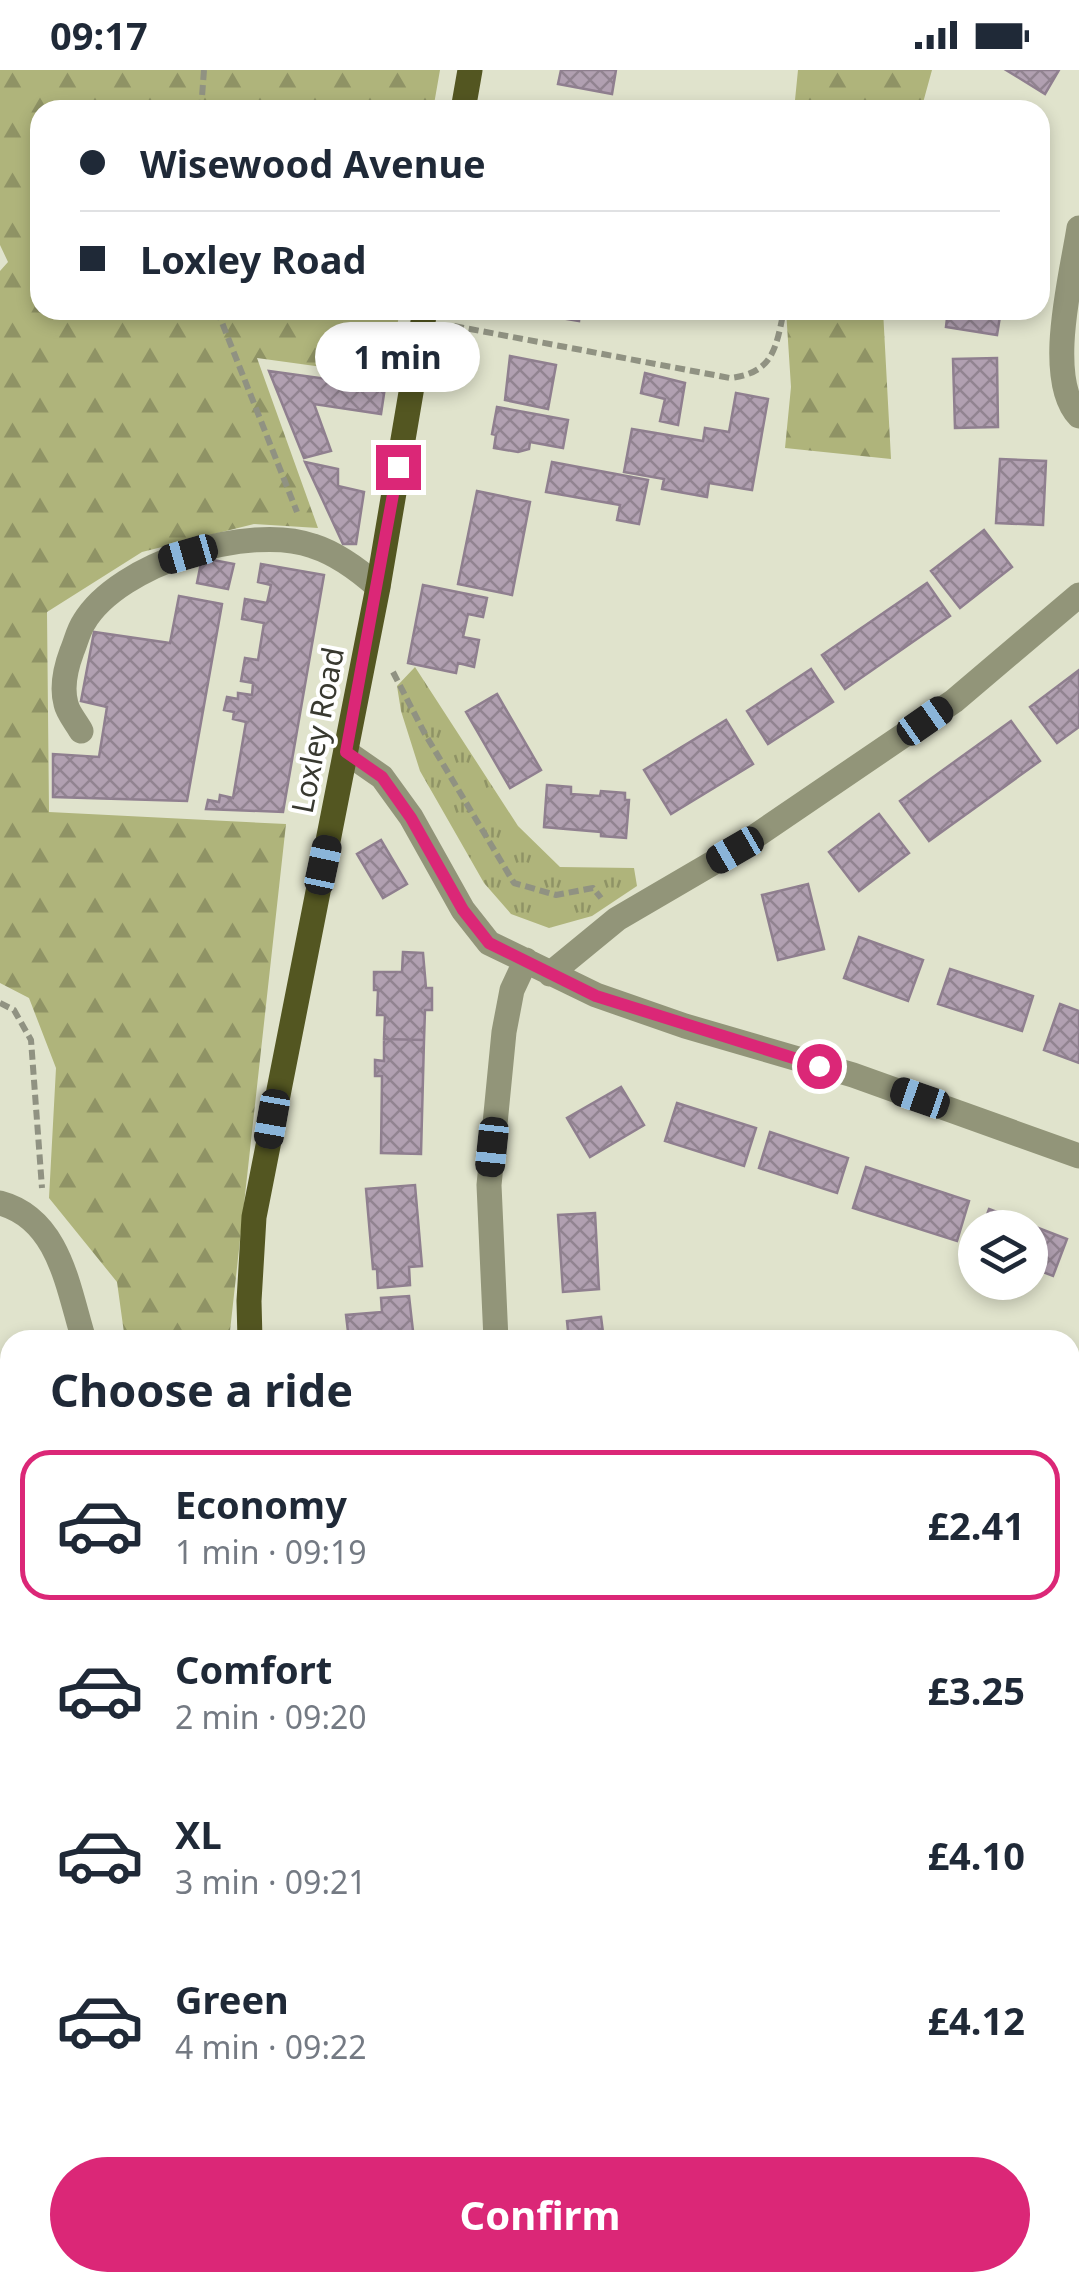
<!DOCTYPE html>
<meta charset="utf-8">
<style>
body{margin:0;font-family:"Noto Sans",sans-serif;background:#f2f2f3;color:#1f2937;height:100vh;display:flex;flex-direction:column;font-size:38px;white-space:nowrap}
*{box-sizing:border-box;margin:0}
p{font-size:32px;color:#747a83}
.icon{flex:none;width:55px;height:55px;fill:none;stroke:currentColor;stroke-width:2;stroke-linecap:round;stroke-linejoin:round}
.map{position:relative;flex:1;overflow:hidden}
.side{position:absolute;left:0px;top:1260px;width:1080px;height:962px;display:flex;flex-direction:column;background:#fff;border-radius:30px 30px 0 0;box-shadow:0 5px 15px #0003}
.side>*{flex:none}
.hud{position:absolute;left:30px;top:30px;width:1020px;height:220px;border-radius:30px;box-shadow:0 5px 15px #0003;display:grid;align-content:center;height:220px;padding:0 50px;background:#fff}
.controls{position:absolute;left:958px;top:1140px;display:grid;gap:20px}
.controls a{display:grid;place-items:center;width:90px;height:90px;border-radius:50%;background:#fff;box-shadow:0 5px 15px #0003;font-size:50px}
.end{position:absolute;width:45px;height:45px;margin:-22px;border:12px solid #db2777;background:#fff;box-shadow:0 0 0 5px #fff}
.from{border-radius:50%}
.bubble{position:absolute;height:70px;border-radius:35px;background:#fff;box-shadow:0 5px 15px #0003;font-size:32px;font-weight:700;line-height:70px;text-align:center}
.car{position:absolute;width:30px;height:60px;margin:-30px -15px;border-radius:12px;box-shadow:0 0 8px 2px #0007;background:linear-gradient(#222 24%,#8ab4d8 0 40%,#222 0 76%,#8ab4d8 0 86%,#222 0)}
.hud b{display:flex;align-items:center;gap:35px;height:95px;font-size:38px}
.hud b+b{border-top:2px solid #e0e1e3}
.hud i{width:25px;height:25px;background:#1f2937}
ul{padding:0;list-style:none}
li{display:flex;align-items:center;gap:30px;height:150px;margin:0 20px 15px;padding:0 30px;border:5px solid transparent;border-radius:30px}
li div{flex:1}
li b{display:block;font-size:38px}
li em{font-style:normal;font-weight:700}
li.selected{border-color:#db2777}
li>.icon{width:90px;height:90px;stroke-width:1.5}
h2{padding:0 50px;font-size:45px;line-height:120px}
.button{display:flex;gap:20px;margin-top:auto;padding:20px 50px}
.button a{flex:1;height:115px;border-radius:60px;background:#db2777;color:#fff;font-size:40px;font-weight:700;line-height:115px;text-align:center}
.status{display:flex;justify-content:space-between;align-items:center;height:70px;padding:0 50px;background:#fff;direction:ltr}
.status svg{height:28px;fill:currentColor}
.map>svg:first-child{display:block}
.grass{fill:url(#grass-tufts)}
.forest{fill:url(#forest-firs)}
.building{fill:url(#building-cross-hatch);stroke:#8f7f8f;stroke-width:2.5}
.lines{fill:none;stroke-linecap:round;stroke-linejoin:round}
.path{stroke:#909282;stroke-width:6;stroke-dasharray:10 5;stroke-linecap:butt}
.minor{stroke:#929579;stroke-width:25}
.major{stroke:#535621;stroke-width:25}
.route{stroke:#db2777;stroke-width:12}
.labels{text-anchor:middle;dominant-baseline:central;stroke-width:8;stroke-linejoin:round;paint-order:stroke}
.street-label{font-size:30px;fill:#383930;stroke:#fff}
</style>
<div class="status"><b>09:17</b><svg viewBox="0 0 49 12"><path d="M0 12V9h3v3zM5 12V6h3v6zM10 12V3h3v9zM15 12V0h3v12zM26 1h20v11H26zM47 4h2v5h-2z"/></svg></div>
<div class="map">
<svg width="1079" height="2221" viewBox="0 0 1079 2221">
<defs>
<pattern id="grass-tufts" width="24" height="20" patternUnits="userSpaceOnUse" patternTransform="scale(2.5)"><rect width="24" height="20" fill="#afb47b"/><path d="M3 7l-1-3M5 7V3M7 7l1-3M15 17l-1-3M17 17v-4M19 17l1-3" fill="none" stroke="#8f9365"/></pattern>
<pattern id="forest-firs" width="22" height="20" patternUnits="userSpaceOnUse" patternTransform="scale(2.5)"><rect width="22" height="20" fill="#afb47b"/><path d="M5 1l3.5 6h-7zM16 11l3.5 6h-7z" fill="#8f9365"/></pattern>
<pattern id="building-cross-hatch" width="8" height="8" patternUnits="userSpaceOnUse" patternTransform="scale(2.5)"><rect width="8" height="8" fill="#b1a0b1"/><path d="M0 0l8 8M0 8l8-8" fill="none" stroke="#918390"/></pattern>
</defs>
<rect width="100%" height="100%" fill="#e0e3cc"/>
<!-- grass -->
<path class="grass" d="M415 597 518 756 560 797 634 798 637 816 592 846 549 858 511 844 484 813 420 701 401 641 397 616Z"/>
<!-- forest -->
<path class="forest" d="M0 0H440L433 40H40V240H400L388 306 257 288 318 458 254 454 142 482 47 542 49 742 286 754 229 1270H125L117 1212 49 1128 56 998 29 928 0 913V201L8 192 0 175Z
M798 0H932L921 40H794Z
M786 240H883L891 389 785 378 791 317Z
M0 1455 10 1458V1635L0 1620Z"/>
<!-- building -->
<path class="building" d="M561 0H616L612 24 558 14Z
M1006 0H1059L1045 24Z
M538 240H580L579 251 537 244Z
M948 240H1001L997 265 946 257Z
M510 286 556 295 548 339 505 330Z
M997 288 998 357 955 358 953 289Z
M269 301 385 317 381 344 314 334 331 381 304 388Z
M645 303 685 313 678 355 660 351 665 329 641 323Z
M736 323 768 329 752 420 709 413 707 427 662 419 664 409 624 402 632 359 703 371 705 358 729 362Z
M497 337 568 350 563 378 530 372 529 379 518 382 494 378 496 365 492 364Z
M1000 389 1046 391 1043 455 996 453Z
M305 392 338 399V416L364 422 356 474H343Z
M552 392 648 410 639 454 617 450 620 435 546 422Z
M477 421 530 432 512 525 458 514Z
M984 460 1012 497 960 538 931 501Z
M202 488 234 494 228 519 197 513Z
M261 494 324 505 283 742 206 739 208 730 219 732 220 725 233 728 246 652 233 649 234 642 224 640 227 627 238 629V623L252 625 253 613 241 611 245 588 258 590 264 553 242 549 245 529 267 533 271 515 258 512Z
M927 513 950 546 845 619 822 585Z
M423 515 487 528 483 547 468 544 463 567 479 570 474 597 458 593 456 603 408 593Z
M179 526 222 534 187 731 53 727V684L99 687 107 637 81 631 94 562 170 573Z
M811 599 833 632 768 674 747 641Z
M1079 600V657L1057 673 1030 637Z
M497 624 541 700 510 718 466 642Z
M726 650 753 694 671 744 644 700Z
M1011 651 1040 691 929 771 900 731Z
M547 715 571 717V724L600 726 601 721 625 723V730H629L626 768 601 766V762L544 757Z
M879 744 909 783 859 821 829 782Z
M381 770 407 814 383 828 357 784Z
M808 814 824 879 778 890 762 825Z
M859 867 923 890 908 931 844 908Z
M403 882 423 883 426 918H432V940H425L424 970 384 969 385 945H377L378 920H374V902H402Z
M950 899 1033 926 1022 961 938 934Z
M1060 934 1079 941V993L1044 980Z
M384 969 424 970 421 1084 381 1083 382 1006H375V990L384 991Z
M621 1017 644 1055 590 1087 567 1048Z
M677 1033 756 1058 744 1096 665 1071Z
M770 1062 848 1088 837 1123 759 1098Z
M866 1097 969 1131 957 1171 853 1138Z
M415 1115 422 1196 409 1197 410 1215 378 1218 377 1199H373L366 1119Z
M989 1139 1067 1169 1053 1206 1030 1197V1158H982Z
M595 1143 599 1219 563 1222 558 1145Z
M409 1226 414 1270H349L346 1245 382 1242 381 1228Z
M601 1247 604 1270H569L567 1251Z
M1070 1373 1079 1382V1424L1070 1433Z
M1070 2172 1079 2178V2221H1066L1053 2212H1070Z
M637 2212H686V2213L684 2221H635Z"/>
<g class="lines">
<!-- path -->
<path class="path" d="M201 40 204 0
M829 40 831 32
M217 240 297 442
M454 256 730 308C774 303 776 277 784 240
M393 602 425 664 514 813 556 825 593 818 601 828
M0 933 14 940 31 970 42 1118
M984 2212 997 2221
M814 2221 816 2212"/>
<!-- minor -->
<path class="minor" d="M1079 158C1072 204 1044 309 1079 346
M81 661C76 652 68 643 66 634 61 616 66 597 72 581 76 572 78 561 84 552 119 493 250 453 313 476 338 484 359 500 378 517
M346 682 382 707 411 747 463 840 489 873 596 925 685 956 853 1005 1079 1086
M550 904 617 849 735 780 954 631 1079 525
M0 1133C60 1149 68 1219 84 1270
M496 1270 489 1115 504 962 512 920 526 890
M1070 1561 1079 1551
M931 2212 941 2221
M746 2221 748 2212"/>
<!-- major -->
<path class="major" d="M463 40 470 0
M250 1270 249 1231 254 1147 378 517 425 240
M402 2212 403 2221"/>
</g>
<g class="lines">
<!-- route -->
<path class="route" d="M398 397 346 682 382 707 411 748 463 840 489 873 596 926 819 996"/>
</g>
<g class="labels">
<!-- street labels -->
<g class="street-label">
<text transform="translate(317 660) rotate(-79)">Loxley Road</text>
</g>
</g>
</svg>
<div class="controls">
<a><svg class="icon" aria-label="layers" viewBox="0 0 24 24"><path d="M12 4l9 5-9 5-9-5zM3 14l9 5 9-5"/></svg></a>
</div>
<i class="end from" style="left:819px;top:996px"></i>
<i class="end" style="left:398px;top:397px"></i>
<div class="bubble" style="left:315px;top:252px;width:165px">1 min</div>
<i class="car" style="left:188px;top:484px;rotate:254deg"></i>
<i class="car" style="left:925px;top:651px;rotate:55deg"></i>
<i class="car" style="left:735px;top:780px;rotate:240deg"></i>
<i class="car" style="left:323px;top:795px;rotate:12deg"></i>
<i class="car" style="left:920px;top:1028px;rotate:289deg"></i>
<i class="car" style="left:272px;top:1049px;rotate:190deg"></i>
<i class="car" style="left:492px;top:1077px;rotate:186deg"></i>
<div class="hud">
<b><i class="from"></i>Wisewood Avenue</b>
<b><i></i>Loxley Road</b>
</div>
<section class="side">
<h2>Choose a ride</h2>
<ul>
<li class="selected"><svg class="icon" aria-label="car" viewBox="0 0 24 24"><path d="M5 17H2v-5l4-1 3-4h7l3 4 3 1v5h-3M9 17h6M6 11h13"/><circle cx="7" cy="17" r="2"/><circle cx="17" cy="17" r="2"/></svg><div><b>Economy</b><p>1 min · 09:19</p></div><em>£2.41</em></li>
<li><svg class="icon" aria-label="car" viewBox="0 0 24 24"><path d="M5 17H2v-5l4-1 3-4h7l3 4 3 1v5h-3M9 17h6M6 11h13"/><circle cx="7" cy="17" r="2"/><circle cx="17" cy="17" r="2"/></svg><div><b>Comfort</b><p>2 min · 09:20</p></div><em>£3.25</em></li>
<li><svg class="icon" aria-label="car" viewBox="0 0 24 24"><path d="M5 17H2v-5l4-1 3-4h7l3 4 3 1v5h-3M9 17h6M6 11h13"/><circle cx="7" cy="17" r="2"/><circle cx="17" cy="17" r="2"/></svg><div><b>XL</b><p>3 min · 09:21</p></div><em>£4.10</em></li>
<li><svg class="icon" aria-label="car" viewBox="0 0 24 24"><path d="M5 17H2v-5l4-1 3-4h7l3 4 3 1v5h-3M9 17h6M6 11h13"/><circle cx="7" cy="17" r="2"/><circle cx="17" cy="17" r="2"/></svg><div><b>Green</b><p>4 min · 09:22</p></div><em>£4.12</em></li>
</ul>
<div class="button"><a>Confirm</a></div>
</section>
</div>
